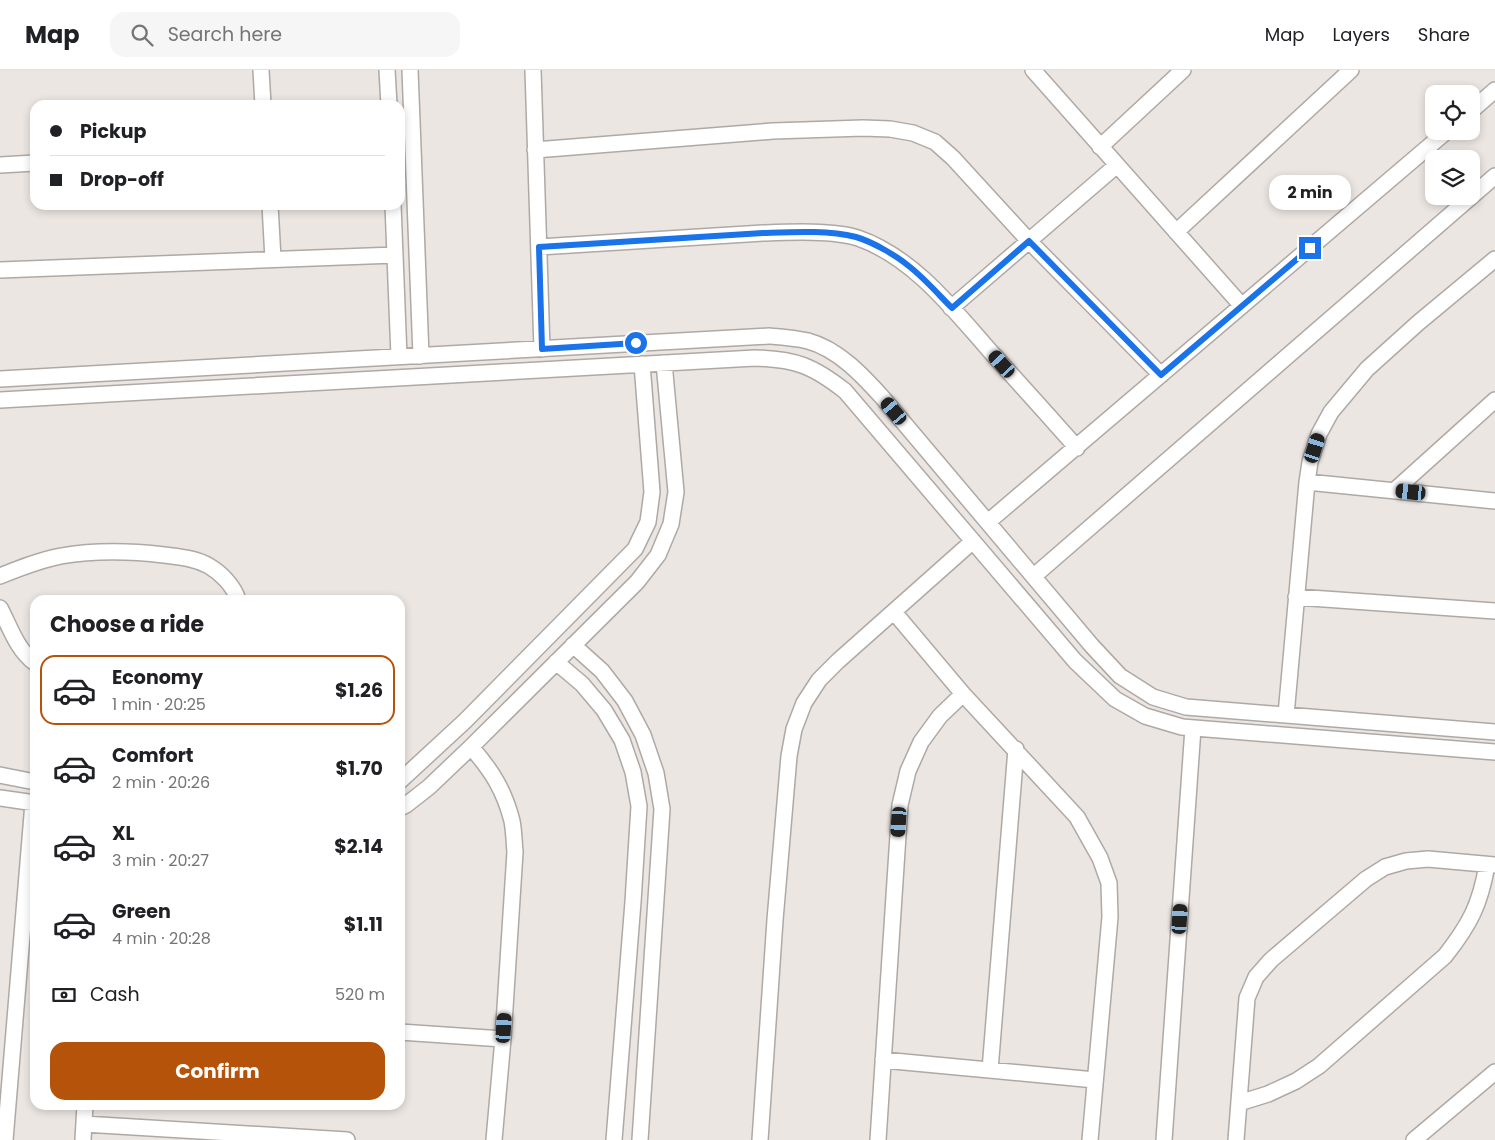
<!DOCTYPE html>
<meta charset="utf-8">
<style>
body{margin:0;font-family:Poppins,sans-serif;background:#f6f6f6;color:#202124;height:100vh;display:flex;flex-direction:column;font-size:19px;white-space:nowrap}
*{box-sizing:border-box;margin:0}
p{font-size:16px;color:#757577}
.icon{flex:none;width:28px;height:28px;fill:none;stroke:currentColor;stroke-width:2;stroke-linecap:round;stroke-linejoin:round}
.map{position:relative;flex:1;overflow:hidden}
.sheet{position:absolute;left:30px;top:525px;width:375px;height:515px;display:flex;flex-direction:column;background:#fff;border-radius:15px;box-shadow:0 2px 8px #0003}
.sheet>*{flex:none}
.banner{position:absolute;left:30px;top:30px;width:375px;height:110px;border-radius:15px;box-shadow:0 2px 8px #0003;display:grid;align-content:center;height:110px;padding:0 20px;background:#fff}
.fabs{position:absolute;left:1425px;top:15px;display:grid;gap:10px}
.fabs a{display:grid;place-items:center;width:55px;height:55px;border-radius:10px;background:#fff;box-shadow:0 2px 8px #0003;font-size:25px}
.end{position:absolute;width:22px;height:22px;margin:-11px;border:6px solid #1a73e8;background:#fff;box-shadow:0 0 0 2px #fff}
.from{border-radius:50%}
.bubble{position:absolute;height:35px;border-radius:15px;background:#fff;box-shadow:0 2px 8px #0003;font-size:16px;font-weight:700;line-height:35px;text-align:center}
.car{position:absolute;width:15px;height:30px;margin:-15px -8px;border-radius:6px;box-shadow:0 0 4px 1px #0007;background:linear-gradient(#222 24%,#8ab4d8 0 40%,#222 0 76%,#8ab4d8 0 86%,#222 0)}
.banner b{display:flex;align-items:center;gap:18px;height:48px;font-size:19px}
.banner b+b{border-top:1px solid #e0e0e0}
.banner i{width:12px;height:12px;background:#202124}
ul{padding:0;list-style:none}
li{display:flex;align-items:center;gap:15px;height:70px;margin:0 10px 8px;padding:0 10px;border:2px solid transparent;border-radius:15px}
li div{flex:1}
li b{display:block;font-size:19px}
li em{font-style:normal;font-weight:700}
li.current{border-color:#b45309}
li>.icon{width:45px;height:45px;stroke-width:1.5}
h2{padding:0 20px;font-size:22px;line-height:60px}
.pay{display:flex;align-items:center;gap:12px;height:55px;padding:0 20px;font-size:19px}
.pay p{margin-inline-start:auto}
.cta{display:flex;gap:10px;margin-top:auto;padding:10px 20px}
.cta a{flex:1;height:58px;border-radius:15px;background:#b45309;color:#fff;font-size:20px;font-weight:700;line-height:58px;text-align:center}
header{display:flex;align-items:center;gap:30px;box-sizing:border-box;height:70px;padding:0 25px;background:#fff;border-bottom:1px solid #e0e0e0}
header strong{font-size:24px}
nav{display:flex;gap:28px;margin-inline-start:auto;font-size:18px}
.search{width:350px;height:45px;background:#f6f6f6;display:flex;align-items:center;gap:12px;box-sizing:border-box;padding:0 18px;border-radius:15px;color:#757577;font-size:19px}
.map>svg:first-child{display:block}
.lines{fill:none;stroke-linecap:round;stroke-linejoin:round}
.minor-casing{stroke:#afa9a5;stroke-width:18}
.minor{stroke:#fff;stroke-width:15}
.route{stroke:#1a73e8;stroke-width:6}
</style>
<header>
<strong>Map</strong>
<div class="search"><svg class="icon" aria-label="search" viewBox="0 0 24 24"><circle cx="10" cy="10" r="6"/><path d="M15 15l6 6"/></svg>Search here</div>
<nav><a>Map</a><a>Layers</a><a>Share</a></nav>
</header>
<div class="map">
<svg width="1495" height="1070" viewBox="0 0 1495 1070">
<rect width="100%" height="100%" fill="#ece6e2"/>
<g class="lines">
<!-- minor casing -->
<g class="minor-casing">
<path id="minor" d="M261 0 263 35
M387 0 389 35
M410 0 421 286
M533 0 542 279
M1033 0 1242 236
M1471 41 1495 20
M1100 77 1183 0
M535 80 773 61 863 58 890 59 913 63 935 72 953 88 1029 171 1161 305
M0 95 35 93
M270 135 273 189
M393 135 399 287
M1176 162 1351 0
M539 177 763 163C789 162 834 160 858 168 913 187 953 239 990 281 1019 313 1048 345 1077 378
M0 200 395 185
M951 238 1117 95
M0 309 769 266C782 267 796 268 808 271 838 279 862 305 882 327L1092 576 1120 606 1153 627 1186 637 1495 662
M0 330 755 288C796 289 813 296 845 321L1075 591 1115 629 1145 646 1182 657 1495 682
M1307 412 1495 431
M1394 421 1495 330
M988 452 1447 61
M0 506C20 498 40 490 61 486 96 480 130 481 164 485 179 487 195 488 209 496 221 503 234 516 238 530
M1034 506 1495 106
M1296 527 1495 541
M0 538C10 557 17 580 35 593
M894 542 963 624 1077 747 1100 788 1109 813 1110 847 1090 1070
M573 575 602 601 625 631 643 665 656 703 662 739 640 1070
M556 592 582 614 604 640 622 670 633 702 639 736 633 832 614 1070
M1286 645 1307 412 1310 392 1319 364 1331 342 1367 299 1418 253 1495 189
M471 677C492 701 504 720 512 751 514 761 514 772 515 782L503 969 494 1070
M0 705 35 712
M400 711 465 651 635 479 648 452 652 422 642 294
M0 728 35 733
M400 738 406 735 429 717 471 677 637 512 658 485 671 454 676 422 664 293
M400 962 503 969
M883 990 1095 1010
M990 1000 1016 679
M1239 1033 1268 1024 1296 1011 1319 996 1445 886C1470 854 1480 835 1487 795
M84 1054 347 1070
M5 1070 33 733
M83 1070 85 1035
M760 1070 775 850 789 686 794 659 804 633 819 610 838 591 973 471
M878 1070 900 735 908 701 921 672 940 646 963 624
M1164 1070 1193 658
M1236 1070 1247 928 1256 907 1271 890 1366 809 1385 797 1406 791 1428 789 1495 795
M1414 1070 1495 1002"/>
</g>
<!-- minor -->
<use href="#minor" class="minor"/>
</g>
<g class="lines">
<!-- route -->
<path class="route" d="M636 273 542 279 539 177 763 163C793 162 827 160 856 167 873 172 897 186 910 197 925 209 938 224 952 238L1029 171 1161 305 1310 178"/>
</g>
</svg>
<div class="fabs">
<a><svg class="icon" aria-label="locate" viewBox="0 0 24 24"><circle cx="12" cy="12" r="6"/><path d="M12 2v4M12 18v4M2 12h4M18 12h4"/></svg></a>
<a><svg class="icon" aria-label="layers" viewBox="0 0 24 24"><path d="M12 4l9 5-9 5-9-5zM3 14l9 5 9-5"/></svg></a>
</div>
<i class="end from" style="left:636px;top:273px"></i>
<i class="end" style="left:1310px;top:178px"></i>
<div class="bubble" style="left:1269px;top:105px;width:82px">2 min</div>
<i class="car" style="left:1002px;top:294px;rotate:318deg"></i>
<i class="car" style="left:894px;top:341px;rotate:320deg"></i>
<i class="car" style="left:1315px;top:378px;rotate:18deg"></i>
<i class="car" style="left:1411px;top:422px;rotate:276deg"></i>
<i class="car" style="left:899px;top:752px;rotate:184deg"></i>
<i class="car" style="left:1180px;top:849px;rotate:4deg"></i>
<i class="car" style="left:504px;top:958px;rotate:4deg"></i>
<div class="banner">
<b><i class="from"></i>Pickup</b>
<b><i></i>Drop-off</b>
</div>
<section class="sheet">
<h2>Choose a ride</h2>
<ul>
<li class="current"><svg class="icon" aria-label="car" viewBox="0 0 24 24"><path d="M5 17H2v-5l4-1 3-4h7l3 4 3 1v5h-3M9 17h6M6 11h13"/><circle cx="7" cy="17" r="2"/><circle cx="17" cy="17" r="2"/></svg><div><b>Economy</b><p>1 min · 20:25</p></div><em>$1.26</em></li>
<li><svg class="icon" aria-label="car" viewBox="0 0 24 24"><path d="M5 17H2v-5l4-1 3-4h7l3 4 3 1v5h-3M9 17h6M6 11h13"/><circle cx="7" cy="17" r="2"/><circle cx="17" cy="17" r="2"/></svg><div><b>Comfort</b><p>2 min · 20:26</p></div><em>$1.70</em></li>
<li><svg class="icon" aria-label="car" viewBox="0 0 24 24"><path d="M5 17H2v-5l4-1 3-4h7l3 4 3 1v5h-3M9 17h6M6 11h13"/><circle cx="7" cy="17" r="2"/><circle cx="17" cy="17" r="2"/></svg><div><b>XL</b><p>3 min · 20:27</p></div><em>$2.14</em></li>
<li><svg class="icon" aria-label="car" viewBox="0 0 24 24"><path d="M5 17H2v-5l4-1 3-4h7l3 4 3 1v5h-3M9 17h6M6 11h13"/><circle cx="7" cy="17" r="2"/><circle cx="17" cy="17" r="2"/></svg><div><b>Green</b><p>4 min · 20:28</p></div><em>$1.11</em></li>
</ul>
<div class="pay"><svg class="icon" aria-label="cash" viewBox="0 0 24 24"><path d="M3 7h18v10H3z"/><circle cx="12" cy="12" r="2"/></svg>Cash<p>520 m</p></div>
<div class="cta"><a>Confirm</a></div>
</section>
</div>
